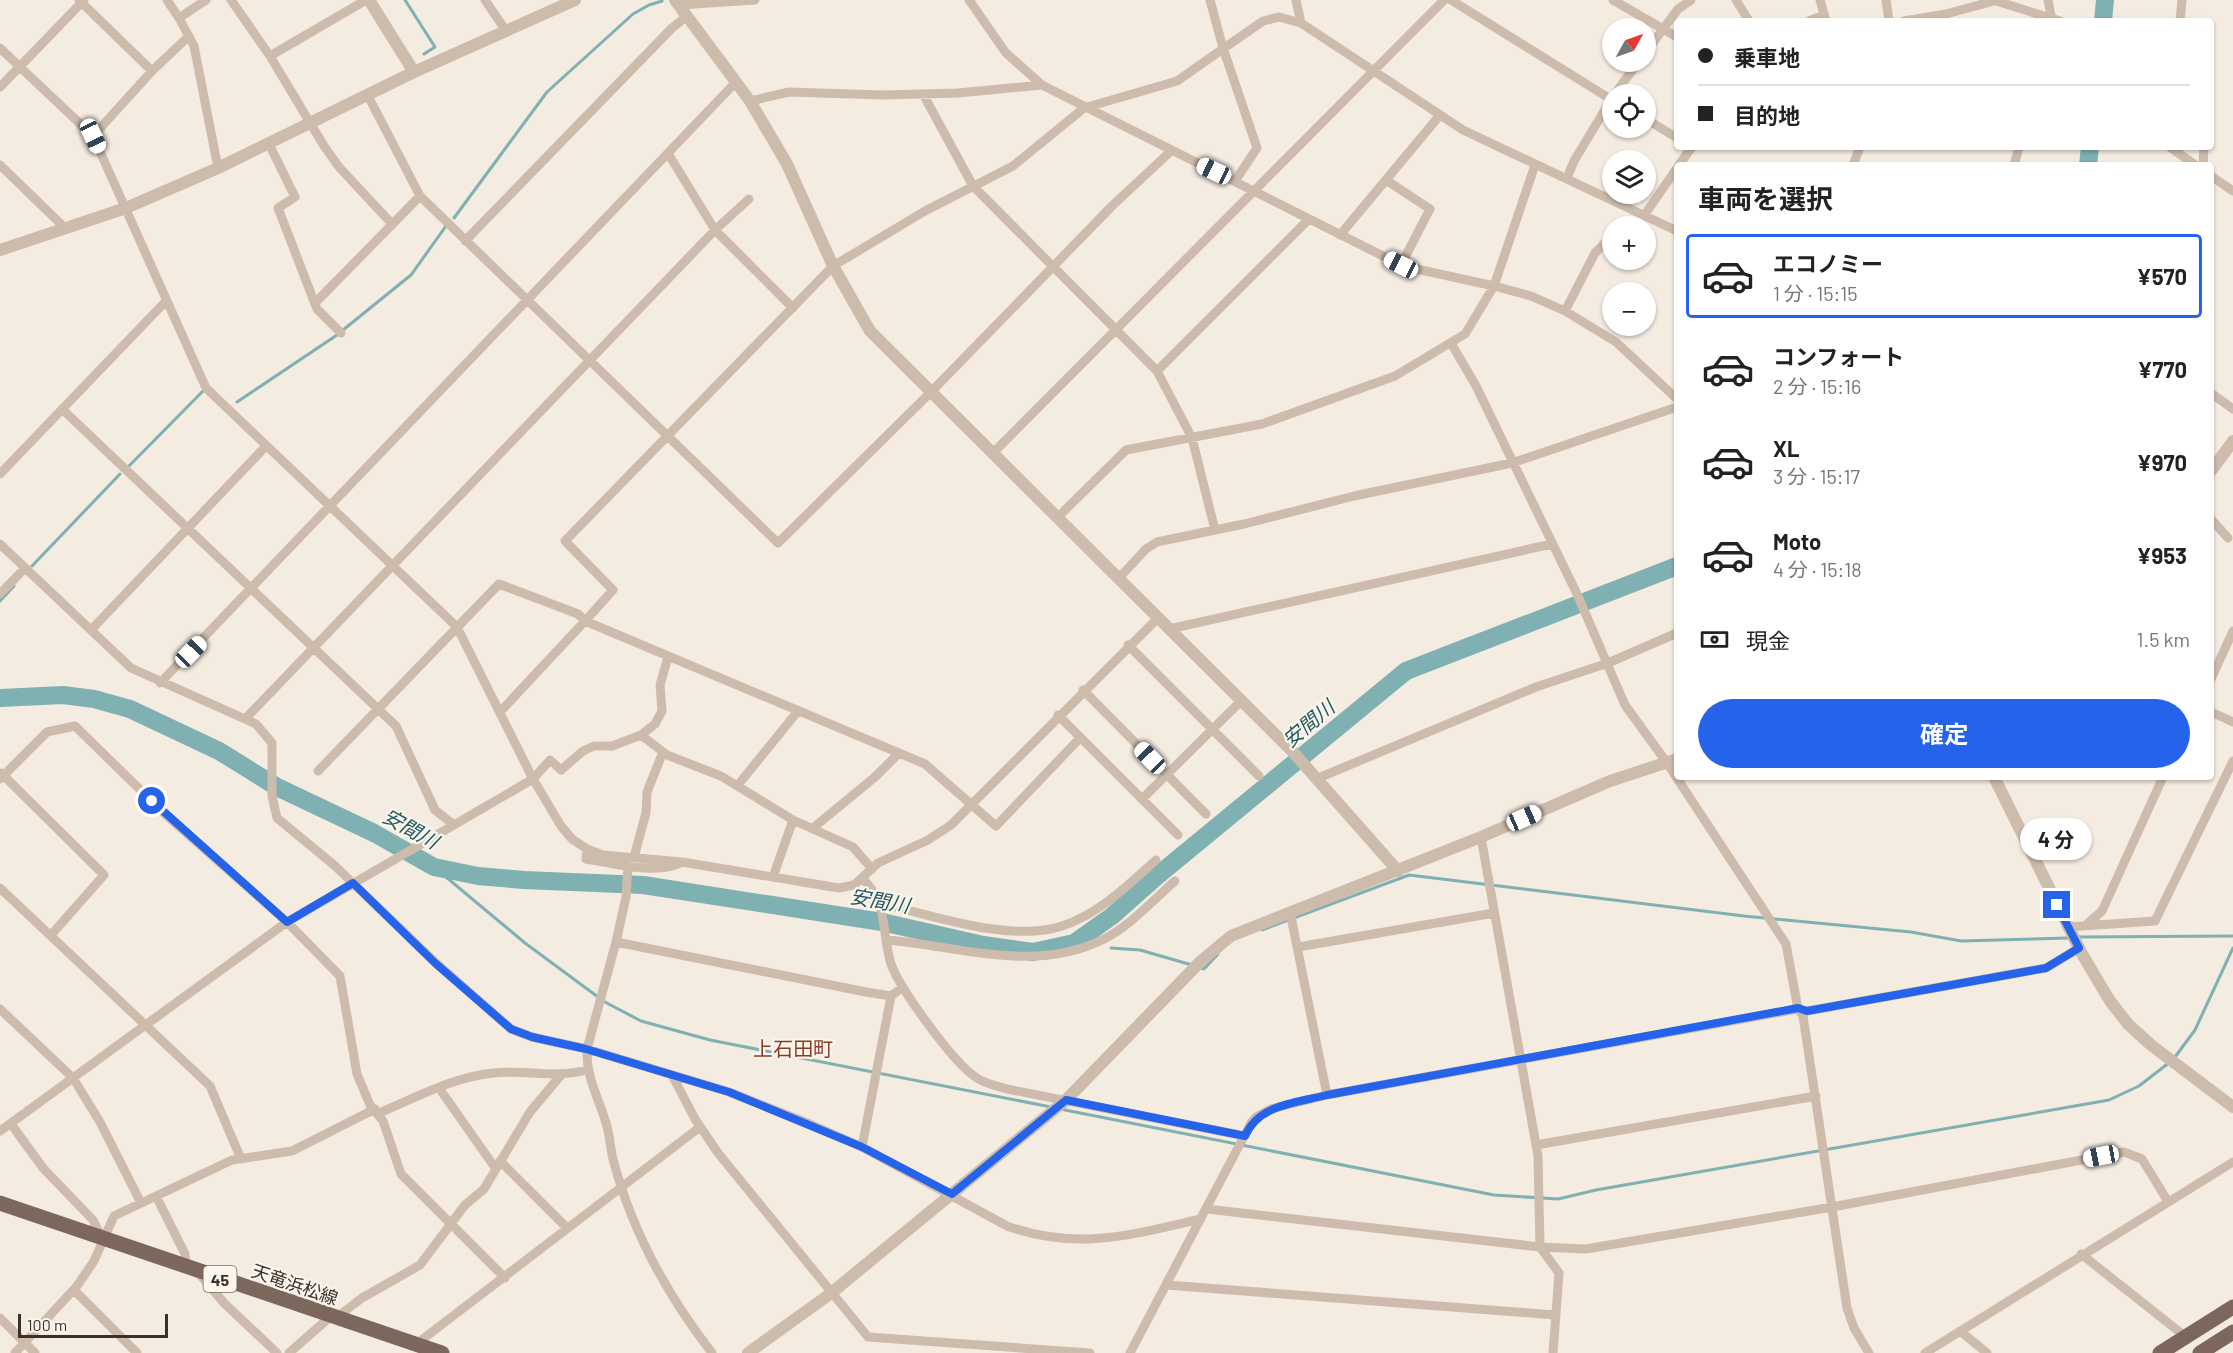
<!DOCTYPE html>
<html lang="ja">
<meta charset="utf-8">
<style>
body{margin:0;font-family:Barlow,"Noto Sans JP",sans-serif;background:#f2f2f2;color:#222;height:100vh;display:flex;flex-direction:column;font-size:22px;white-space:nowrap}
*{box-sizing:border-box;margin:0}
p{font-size:20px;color:#767676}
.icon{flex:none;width:33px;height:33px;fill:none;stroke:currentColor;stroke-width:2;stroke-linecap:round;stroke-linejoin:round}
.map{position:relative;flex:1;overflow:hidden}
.panel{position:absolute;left:1674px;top:162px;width:540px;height:618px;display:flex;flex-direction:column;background:#fff;border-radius:6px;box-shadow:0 2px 4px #0004}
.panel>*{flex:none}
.guide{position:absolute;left:1674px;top:18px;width:540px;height:132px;border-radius:6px;box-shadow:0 2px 4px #0004;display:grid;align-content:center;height:132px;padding:0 24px;background:#fff}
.needle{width:39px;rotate:50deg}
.controls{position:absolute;left:1602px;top:18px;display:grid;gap:12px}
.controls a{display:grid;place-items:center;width:54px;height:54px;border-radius:50%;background:#fff;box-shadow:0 2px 4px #0004;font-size:30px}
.scale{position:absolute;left:18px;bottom:15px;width:150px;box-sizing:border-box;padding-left:6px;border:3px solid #3b302b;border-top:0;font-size:16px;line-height:21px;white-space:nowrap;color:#3b302b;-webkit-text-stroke:4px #fbf5ee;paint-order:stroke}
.end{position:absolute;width:27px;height:27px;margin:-14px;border:8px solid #2563eb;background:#fff;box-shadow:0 0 0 3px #fff}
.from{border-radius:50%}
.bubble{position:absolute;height:42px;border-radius:21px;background:#fff;box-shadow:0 2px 4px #0004;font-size:20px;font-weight:700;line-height:42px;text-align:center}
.car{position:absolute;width:18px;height:36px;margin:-18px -9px;border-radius:8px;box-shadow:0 0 4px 2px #0007;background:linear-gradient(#fff 24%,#345 0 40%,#fff 0 76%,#345 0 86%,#fff 0)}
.guide b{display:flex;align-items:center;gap:21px;height:57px;font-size:22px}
.guide b+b{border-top:2px solid #e0e0e0}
.guide i{width:15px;height:15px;background:#222}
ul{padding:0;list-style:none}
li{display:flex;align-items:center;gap:18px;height:84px;margin:0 12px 9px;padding:0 12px;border:3px solid transparent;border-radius:6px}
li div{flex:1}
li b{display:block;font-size:22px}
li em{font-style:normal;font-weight:700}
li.selected{border-color:#2563eb}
li>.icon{width:54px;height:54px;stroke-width:1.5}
h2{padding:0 24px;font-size:27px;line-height:72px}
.pay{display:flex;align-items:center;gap:15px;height:66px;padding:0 24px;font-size:22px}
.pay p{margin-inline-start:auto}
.action{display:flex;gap:12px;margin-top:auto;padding:12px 24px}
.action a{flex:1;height:69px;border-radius:36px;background:#2563eb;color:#fff;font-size:24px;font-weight:700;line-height:69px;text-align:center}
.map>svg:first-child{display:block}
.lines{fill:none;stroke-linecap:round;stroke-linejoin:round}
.stream{stroke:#7fb0b2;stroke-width:3}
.river{stroke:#7fb0b2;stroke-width:18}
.minor{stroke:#cdbbac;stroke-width:9}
.tertiary{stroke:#cdbbac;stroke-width:12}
.primary{stroke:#7d675c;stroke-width:15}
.route{stroke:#2563eb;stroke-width:8}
.labels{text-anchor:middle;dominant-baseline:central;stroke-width:4.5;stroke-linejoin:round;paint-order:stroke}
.shield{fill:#fbf5ee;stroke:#756b66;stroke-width:1.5}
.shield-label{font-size:16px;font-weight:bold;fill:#3b302b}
.street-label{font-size:18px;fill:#3b302b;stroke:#fbf5ee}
.water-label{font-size:20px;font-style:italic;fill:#1f5a5e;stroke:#fbf5ee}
.neighbourhood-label{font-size:20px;fill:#8c3b22;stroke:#fbf5ee}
</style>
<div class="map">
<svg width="2233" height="1353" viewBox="0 0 2233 1353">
<rect width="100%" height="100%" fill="#f4ebe1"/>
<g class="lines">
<!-- stream -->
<path class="stream" d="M405 0 435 47 424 54
M454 218 547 92 633 14 649 5 662 1
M343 330 411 275 446 226
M237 402 337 335
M129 466 203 391
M32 566 120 474
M0 601 14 586
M434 867 525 943 598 997
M1262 930 1409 875 1744 916 1911 932 1961 941 2069 938
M2079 937 2233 936
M1111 948 1140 950 1192 965
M1198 967 1204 969 1218 954
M603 1001 641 1021 710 1040 1051 1107
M2175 1057 2195 1030 2233 948
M1060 1109 1494 1195 1558 1199 1596 1190 2109 1100 2139 1086 2170 1062"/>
<!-- river -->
<path class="river" d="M2103 21 2105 0
M2088 165 2090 147
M0 698 63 695 94 699 130 709 219 751 277 787 374 833 434 867 478 876 524 880 643 885 882 922 983 945 1033 952 1074 943 1112 916 1157 876 1406 671 1677 566"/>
<!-- minor -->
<path class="minor" d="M79 0 152 71
M167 0 179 18
M206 0 179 18 194 46 218 168
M231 0 270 56 366 0
M485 0 506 31
M969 0 1006 53 1042 85 1403 266 1494 286 1531 296 1565 311 1616 342 1677 399
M1210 0 1223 48 1257 148 1235 181
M1296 0 1301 23 1463 130 1677 231
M1451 0 1612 100
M1613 0 1677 37
M1736 0 1749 21
M1820 0 1826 21
M1886 0 1889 21
M1993 0 2060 21
M2048 0 2052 21
M679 5 755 0
M1809 21 1824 15
M1904 21 1946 14 1994 1
M2180 21 2182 0
M0 48 93 136 206 388 457 627 533 779 561 826 572 839 587 849 603 855 682 862 839 888 854 885 878 863 928 840 951 825 1158 618
M1646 52 1678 9 1691 0
M270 56 324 146 339 167 392 224
M0 87 84 0
M367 94 420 196 778 543 932 391 1113 205 1171 151
M923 94 973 186 1157 371 1192 438 1215 530
M1615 94 1638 62
M750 101 789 92 883 95 958 93 1042 85
M1646 119 1677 138
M93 136 152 71 189 36
M269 144 295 197 278 208 317 309 341 333
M2170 147 2195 165
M669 155 715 230 793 308
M0 165 66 229
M1679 165 1692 147
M1853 165 1860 147
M2014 165 2019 147
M2203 165 2204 147
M2211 176 2233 191
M1567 178 1574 161 1612 98
M1386 180 1430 209 1401 265
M1628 226 1643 217 1677 168
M1340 235 1440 115
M465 241 672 28 687 16
M315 303 420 196
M1565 311 1595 253 1612 236
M1451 343 1476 386 1577 594 1625 705 1667 763 1786 944 1798 1009 1803 1016 1847 1308 1854 1328 1869 1353
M1157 371 1309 219
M2211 393 2233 409
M62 409 396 726 435 810 454 825
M993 453 1444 0
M0 474 166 301
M1058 517 1126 450 1262 424 1395 376 1465 334 1494 286 1535 165
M2211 519 2228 538
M0 544 131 668 256 724 272 743V796L277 818 334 865 436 963 511 1029 532 1037 587 1049 729 1092 810 1124 862 1147 1007 1226C1077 1251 1131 1235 1201 1219
M1119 578 1146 549 1157 542 1244 524 1354 496 1512 463 1677 407
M0 594 25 568
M1169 629 1552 544
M91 630 266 446
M1128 645 1259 776
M2211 679 2233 631
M160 683 736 82
M1083 690 1206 814
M500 712 585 621 925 764 996 826 1080 738
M2211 712 2233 722
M1058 715 1142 799 1241 701
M245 719 715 230 749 199
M641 735 667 755 721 776 793 820 853 847 872 869
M318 771 499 584 578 614 585 621 613 590 565 541 833 266 925 211 1013 166 1084 108 1177 81 1263 21 1279 17 1301 23
M1 773 104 875 51 935
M0 779 47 732 75 726 167 816 287 922 340 976 357 1074 370 1105 383 1121 401 1174 505 1278
M1316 779 1536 687 1608 663 1677 633
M738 785 798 711
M1142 799 1178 835
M813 828 875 777 899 753
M1481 837 1538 1156 1540 1247 1559 1273 1553 1353
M587 849 586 859C612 863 659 876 682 862
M634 857 646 813 647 792 663 752
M628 866 626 897 616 942 587 1049C586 1078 598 1096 606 1123 610 1135 610 1147 613 1159 631 1229 668 1296 712 1353
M773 877 793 820
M862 878C889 904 881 932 891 964 900 989 954 1064 977 1078 985 1084 998 1086 1007 1089L1245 1136
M0 888 210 1086 241 1159
M880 903C931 915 1011 943 1062 926 1099 914 1128 885 1156 860
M1290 912 1327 1095
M2086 925 2102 911 2163 777
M2068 927 2155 921 2233 761
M887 940C960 946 1035 974 1104 939 1130 926 1153 900 1175 881
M616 942 866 992 891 996 903 987
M1298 947 1494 913
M0 1009 73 1078 100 1122 141 1203
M672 1075 695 1119 718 1153 868 1337 1090 1353
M439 1088 496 1169
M379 1113C415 1098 453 1077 493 1073 525 1069 555 1079 586 1070
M11 1124 43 1168 93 1220 102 1238
M0 1131 287 922 533 779 550 760 561 770 583 751 594 746H612L641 735 655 724 662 711 660 685 668 657
M1536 1145 1816 1096
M862 1147 891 996
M500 1161 567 1228
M156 1196 185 1254 186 1268
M1207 1209 1540 1247 1586 1249 1832 1207 2124 1152 2142 1159 2167 1200
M2081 1254 2186 1337
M197 1271 224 1303 277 1353
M1167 1285 1555 1315
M74 1290 137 1353
M0 1318 35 1353
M1960 1331 1987 1353
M415 1345 700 1127
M15 1353 77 1286 94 1261 114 1216 232 1160 292 1151 375 1109
M289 1353 330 1317 341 1314 362 1298 420 1265 465 1205 484 1189 530 1112 561 1075
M1130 1353 1251 1123 1256 1117 1271 1109 1327 1095 1798 1009 1807 1011 2046 968 2079 948
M1925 1353 2233 1162"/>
<!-- tertiary -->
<path class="tertiary" d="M369 0 414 72
M675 0 750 101 787 164 833 266 870 331 1293 752 1398 871
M0 250 126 208 218 168 414 72 575 0
M2211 471 2233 441
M1994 777 2082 954 2110 1001 2128 1024 2151 1045 2233 1107
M748 1353 830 1294 1066 1100 1201 961 1231 936 1481 837 1610 781 1677 759"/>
<!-- primary -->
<path class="primary" d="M0 1203 442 1353
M2160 1353 2233 1307
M2200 1353 2233 1332"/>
</g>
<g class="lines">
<!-- route -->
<path class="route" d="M152 801 287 922 353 883 435 963 511 1029 532 1037 586 1049 729 1092 862 1147 952 1194 1066 1100 1245 1136C1259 1104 1296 1103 1327 1095L1798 1008 1807 1011 2046 968 2079 948 2057 905"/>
</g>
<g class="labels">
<!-- shield labels -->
<rect class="shield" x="203.5" y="1266" width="33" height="26" rx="4.5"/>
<g class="shield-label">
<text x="220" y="1279">45</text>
</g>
<!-- street labels -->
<g class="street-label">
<text transform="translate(295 1284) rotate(19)">天竜浜松線</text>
</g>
<!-- water labels -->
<g class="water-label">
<text transform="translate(1308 723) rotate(-40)">安間川</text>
<text transform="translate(411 828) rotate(29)">安間川</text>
<text transform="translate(880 900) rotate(10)">安間川</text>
</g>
<!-- neighbourhood labels -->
<g class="neighbourhood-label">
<text x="793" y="1048">上石田町</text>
</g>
</g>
</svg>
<div class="controls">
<a><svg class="needle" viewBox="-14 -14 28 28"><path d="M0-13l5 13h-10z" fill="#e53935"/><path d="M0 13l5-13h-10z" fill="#767676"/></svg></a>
<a><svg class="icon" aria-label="locate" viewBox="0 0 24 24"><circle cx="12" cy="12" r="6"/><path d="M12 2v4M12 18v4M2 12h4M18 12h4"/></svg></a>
<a><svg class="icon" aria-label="layers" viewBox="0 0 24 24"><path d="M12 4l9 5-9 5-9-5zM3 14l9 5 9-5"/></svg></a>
<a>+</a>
<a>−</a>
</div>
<div class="scale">100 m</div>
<i class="end from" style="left:152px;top:801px"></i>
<i class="end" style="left:2057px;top:905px"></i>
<div class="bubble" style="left:2020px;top:818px;width:72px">4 分</div>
<i class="car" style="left:93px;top:136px;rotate:155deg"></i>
<i class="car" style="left:1214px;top:171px;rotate:295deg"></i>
<i class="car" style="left:1401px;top:265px;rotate:297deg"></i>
<i class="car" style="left:191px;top:652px;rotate:44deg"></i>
<i class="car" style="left:1150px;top:758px;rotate:316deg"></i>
<i class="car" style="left:1524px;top:818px;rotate:66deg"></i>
<i class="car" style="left:2101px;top:1156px;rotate:259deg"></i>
<div class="guide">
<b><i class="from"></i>乗車地</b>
<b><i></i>目的地</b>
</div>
<section class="panel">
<h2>車両を選択</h2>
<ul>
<li class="selected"><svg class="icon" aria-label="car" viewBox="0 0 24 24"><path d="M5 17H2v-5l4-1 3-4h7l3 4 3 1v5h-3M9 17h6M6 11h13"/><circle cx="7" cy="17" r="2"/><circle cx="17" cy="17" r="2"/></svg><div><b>エコノミー</b><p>1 分 · 15:15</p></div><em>¥570</em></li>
<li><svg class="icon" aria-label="car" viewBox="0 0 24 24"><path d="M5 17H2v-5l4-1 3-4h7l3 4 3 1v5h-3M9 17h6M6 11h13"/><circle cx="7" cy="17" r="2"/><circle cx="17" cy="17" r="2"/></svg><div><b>コンフォート</b><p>2 分 · 15:16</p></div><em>¥770</em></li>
<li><svg class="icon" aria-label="car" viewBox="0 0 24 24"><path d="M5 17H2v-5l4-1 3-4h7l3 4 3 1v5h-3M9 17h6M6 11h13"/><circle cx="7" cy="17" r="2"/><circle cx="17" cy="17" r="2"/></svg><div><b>XL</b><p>3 分 · 15:17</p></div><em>¥970</em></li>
<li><svg class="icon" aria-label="car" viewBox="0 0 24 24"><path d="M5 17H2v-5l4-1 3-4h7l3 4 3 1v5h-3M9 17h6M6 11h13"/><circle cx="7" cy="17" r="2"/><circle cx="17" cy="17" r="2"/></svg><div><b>Moto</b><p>4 分 · 15:18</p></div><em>¥953</em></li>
</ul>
<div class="pay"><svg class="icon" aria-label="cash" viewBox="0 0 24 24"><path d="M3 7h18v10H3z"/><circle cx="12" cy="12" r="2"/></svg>現金<p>1.5 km</p></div>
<div class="action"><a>確定</a></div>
</section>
</div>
